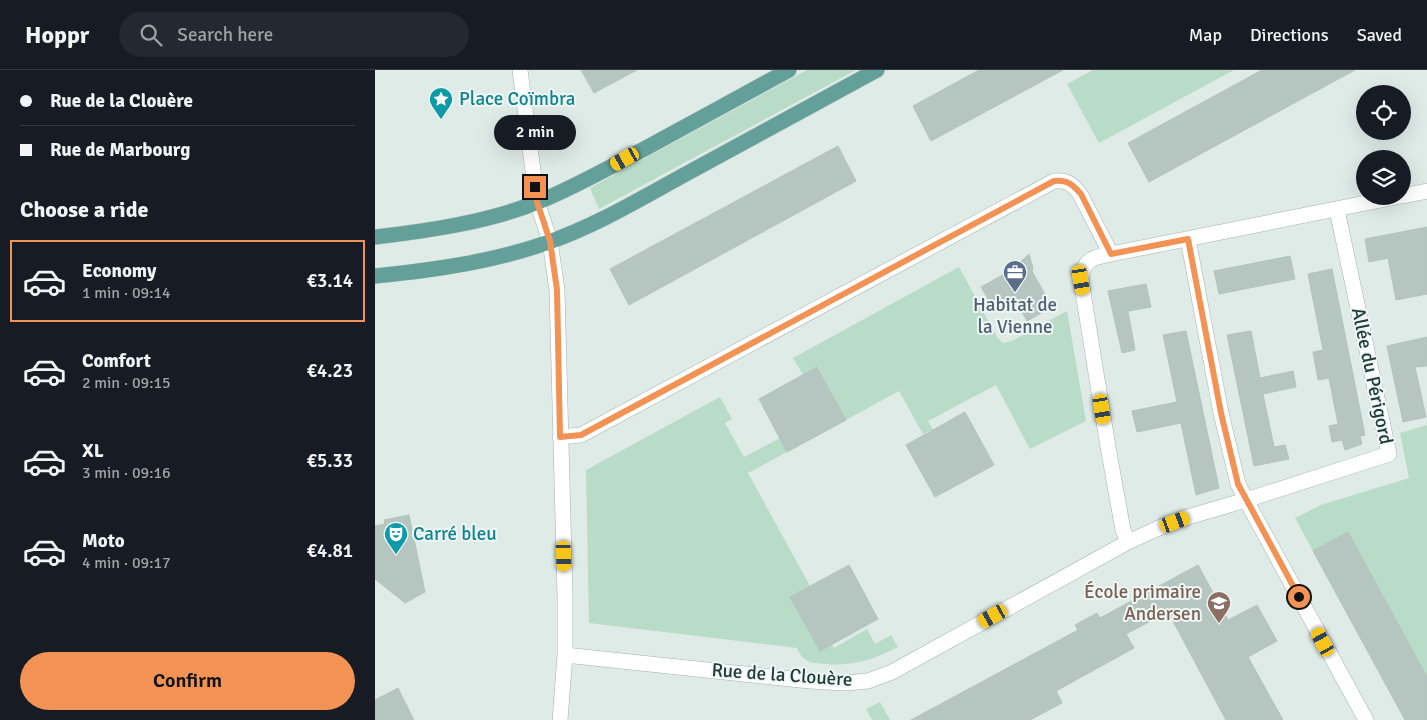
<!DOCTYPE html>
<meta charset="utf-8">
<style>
body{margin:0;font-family:Signika,sans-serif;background:#242831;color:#f1f3f6;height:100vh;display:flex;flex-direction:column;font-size:19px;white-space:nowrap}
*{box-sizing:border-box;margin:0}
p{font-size:16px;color:#9ea1a6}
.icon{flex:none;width:28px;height:28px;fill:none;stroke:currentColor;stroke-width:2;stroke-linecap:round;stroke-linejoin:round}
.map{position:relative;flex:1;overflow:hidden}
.details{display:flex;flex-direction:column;background:#171b24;width:375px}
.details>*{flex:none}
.top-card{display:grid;align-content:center;height:110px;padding:0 20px;background:#171b24}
.controls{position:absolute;left:981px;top:15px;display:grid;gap:10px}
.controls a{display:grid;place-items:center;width:55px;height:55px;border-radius:50%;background:#171b24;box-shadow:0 5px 20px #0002;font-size:25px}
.end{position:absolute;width:22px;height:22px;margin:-11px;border:6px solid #f29255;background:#111;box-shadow:0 0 0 2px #111}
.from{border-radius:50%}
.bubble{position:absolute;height:35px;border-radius:18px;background:#171b24;box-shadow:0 5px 20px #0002;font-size:16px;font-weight:600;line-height:35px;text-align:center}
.car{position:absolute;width:15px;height:30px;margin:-15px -8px;border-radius:6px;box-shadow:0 0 4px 1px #0007;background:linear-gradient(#f5c518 24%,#345 0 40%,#f5c518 0 76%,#345 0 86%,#f5c518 0)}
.top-card b{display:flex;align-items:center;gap:18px;height:48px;font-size:19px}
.top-card b+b{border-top:1px solid #363941}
.top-card i{width:12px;height:12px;background:#f1f3f6}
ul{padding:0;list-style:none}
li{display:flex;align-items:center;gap:15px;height:82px;margin:0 10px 8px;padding:0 10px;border:2px solid transparent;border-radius:0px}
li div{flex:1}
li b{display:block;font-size:19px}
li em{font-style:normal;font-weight:600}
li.on{border-color:#f29255}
li>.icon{width:45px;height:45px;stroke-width:1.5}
h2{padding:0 20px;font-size:22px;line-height:60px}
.cta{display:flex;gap:10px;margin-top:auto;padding:10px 20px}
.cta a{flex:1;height:58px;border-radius:30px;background:#f29255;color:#111;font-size:20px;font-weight:600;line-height:58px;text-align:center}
header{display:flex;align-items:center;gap:30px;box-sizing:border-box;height:70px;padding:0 25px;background:#171b24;border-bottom:1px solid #363941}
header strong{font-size:24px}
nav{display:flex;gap:28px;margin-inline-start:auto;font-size:18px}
.search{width:350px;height:45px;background:#242831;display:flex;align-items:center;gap:12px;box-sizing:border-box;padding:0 18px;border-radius:28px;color:#9ea1a6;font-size:19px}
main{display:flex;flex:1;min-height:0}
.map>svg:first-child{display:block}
.green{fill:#b8dcc7}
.building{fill:#b5c5c0;stroke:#b2c4bf}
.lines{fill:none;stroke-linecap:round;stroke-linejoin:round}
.minor-casing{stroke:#a2b2af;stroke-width:16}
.major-casing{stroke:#c1c8c7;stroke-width:16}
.minor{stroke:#fff;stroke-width:15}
.major{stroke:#63a099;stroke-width:15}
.route{stroke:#f29255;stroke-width:6}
.labels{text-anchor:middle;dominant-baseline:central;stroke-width:4;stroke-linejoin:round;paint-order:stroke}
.culture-label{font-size:19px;fill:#0d838f;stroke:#eff7f4;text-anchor:start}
.service-label{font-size:19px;fill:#4e5e75;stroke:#eff7f4}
.street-label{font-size:19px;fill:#203a37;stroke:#eff7f4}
.education-label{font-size:19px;fill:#785e54;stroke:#eff7f4;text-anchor:end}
</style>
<header>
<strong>Hoppr</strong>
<div class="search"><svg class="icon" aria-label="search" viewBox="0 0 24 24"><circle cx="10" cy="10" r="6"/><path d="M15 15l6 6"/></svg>Search here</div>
<nav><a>Map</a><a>Directions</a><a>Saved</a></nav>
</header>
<main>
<section class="details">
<div class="top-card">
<b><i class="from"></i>Rue de la Clouère</b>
<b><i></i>Rue de Marbourg</b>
</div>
<h2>Choose a ride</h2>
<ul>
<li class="on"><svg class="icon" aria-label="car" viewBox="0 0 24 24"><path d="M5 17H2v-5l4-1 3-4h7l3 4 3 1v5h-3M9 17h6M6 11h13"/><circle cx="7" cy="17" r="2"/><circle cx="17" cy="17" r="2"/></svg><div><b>Economy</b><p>1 min · 09:14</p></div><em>€3.14</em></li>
<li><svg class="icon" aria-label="car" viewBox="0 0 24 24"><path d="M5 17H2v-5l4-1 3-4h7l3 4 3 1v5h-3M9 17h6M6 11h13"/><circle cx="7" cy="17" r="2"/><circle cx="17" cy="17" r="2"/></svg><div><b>Comfort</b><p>2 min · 09:15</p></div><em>€4.23</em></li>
<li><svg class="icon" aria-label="car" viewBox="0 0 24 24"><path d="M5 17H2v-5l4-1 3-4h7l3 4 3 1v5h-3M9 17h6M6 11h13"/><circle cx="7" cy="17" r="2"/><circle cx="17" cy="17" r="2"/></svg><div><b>XL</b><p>3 min · 09:16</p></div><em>€5.33</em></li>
<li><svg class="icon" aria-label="car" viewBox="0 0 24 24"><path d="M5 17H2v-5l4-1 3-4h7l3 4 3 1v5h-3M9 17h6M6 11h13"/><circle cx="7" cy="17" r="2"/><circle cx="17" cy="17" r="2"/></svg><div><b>Moto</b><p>4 min · 09:17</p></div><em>€4.81</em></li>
</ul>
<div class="cta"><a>Confirm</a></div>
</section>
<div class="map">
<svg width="1052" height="650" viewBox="0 0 1052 650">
<rect width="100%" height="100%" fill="#dfebe7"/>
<!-- green -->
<path class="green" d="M432 0H481L224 139 215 118Z
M718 0H859L724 73 692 14Z
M584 197 622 267 628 273 637 271 692 241 711 351 655 379 621 315 553 351 558 359 548 364 524 321 471 350 443 297 428 305 418 288Z
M345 327 357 349 350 353 369 387 405 368 412 382 373 403 435 516 415 527 444 580 457 574 459 578 492 559 500 574 516 565 523 577C498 590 479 596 450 594 444 593 437 594 431 590 426 587 424 582 422 578L214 553 211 400Z
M1052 355V607L973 462 938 481 920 448 946 435 1034 408 1025 363Z
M505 632 515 650H497L491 639Z"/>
<!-- building -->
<path class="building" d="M206 0H262L219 23Z
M604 0H688L556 71 538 36Z
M887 0H980L774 112 753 73Z
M463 76 481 111 254 235 235 199Z
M1052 157V224L1021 230 1013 188 994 192 990 169Z
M654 184 658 198 657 201 677 237 652 251 641 230 620 241 606 217 642 197 643 194Z
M915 186 920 209 844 224 839 201Z
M957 199 990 365 985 366 987 374 970 380 967 370 957 372 954 356 963 354 954 308 943 310 938 282 948 280 933 204Z
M771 214 776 237 753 241 760 280 747 283 733 221Z
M811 261 844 418 821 425 806 353 762 362 757 341 802 332 788 265Z
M876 261 885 308 918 301 921 317 888 324 899 377 910 375 914 389 879 396 852 265Z
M1052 267V296L1040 297 1051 347 1028 352 1012 276Z
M442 297 471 350 412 382 384 329Z
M590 342 619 395 560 427 531 375Z
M34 445 50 522 30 533 0 509V456L10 454 9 450Z
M973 462 1052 607V650H1030L938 481Z
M474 495 503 549 445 581 415 527Z
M823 495 853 550 882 535 902 571 873 587 908 650H851L793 542 751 564 759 578 681 621 687 633 655 650H536L703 560 700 555 722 543 725 548Z
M23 618 39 650H0V630Z"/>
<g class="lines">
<!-- minor casing -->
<g class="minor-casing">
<path id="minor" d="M145 0 162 132 175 171 182 220 190 526V585L185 650
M1028 126 1052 121
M813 169 846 343 863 414 871 430 1014 384 962 140
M736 184C719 187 708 189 706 210L733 377 748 460 753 472
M185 367 206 365 679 111C692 109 698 115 705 124L736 184 1026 126
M190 585 435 611 470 613 493 611 517 602 753 472 786 457 813 447 871 430 991 650"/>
</g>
<!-- major casing -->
<g class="major-casing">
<path id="major" d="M0 167C53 161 113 152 163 132 200 117 235 97 271 78 319 52 366 26 414 0
M0 206C59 200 118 192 174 172 222 155 265 129 309 105 374 70 438 35 502 0"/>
</g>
<!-- minor -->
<use href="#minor" class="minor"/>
<!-- major -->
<use href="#major" class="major"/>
</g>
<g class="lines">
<!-- route -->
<path class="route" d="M160 117 162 132 175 171 182 220 185 367 206 365 679 111C692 109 698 115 706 124L736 184 813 169 846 343 863 414 924 527"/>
</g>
<!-- icons -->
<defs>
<g id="sight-pin" transform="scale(1.25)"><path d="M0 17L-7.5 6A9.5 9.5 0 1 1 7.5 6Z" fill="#0f9aa8" stroke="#eff7f4"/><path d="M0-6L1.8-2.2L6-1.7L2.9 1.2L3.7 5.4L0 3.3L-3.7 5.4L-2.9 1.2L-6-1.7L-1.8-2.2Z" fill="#fff"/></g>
<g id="office-pin" transform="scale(1.25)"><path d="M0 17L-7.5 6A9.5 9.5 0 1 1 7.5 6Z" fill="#5c6f8a" stroke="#eff7f4"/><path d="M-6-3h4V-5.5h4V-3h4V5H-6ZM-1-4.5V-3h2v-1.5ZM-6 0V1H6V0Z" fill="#fff"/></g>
<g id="theatre-pin" transform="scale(1.25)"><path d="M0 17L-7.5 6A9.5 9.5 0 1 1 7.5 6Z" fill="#0f9aa8" stroke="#eff7f4"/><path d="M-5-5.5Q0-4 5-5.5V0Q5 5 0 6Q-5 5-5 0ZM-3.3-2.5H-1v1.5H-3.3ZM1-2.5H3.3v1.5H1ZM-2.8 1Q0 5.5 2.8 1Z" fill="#fff"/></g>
<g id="school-pin" transform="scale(1.25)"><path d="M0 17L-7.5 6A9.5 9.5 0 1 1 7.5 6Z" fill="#8d6e63" stroke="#eff7f4"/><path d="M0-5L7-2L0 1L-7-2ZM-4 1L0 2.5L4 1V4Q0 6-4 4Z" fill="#fff"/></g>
</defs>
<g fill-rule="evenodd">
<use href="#sight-pin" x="66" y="29"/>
<use href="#office-pin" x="640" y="202"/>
<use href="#theatre-pin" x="21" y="464"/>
<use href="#school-pin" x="844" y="533"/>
</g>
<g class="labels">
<!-- culture labels -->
<g class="culture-label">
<text x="84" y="29">Place Coïmbra</text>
<text x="38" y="464">Carré bleu</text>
</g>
<!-- service labels -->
<g class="service-label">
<text x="640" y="235">Habitat de<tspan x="640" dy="22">la Vienne</tspan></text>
</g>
<!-- street labels -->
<g class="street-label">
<text transform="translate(997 306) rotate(78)">Allée du Périgord</text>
<text transform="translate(407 605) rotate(4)">Rue de la Clouère</text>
</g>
<!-- education labels -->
<g class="education-label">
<text x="826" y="522">École primaire<tspan x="826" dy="22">Andersen</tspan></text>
</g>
</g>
</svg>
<div class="controls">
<a><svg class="icon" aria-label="locate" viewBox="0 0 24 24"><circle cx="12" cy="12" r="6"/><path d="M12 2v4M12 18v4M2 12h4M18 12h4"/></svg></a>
<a><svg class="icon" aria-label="layers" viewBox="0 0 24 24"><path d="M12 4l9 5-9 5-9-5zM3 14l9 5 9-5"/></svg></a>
</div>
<i class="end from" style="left:924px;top:527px"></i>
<i class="end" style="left:160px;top:117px"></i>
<div class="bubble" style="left:119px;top:45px;width:82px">2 min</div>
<i class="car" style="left:250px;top:89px;rotate:241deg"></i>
<i class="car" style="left:706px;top:210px;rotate:170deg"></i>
<i class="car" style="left:727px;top:339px;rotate:171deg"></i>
<i class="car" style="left:800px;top:452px;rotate:70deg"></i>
<i class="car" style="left:189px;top:486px;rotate:178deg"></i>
<i class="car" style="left:618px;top:546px;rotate:241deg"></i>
<i class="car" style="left:948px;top:572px;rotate:331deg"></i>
</div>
</main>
